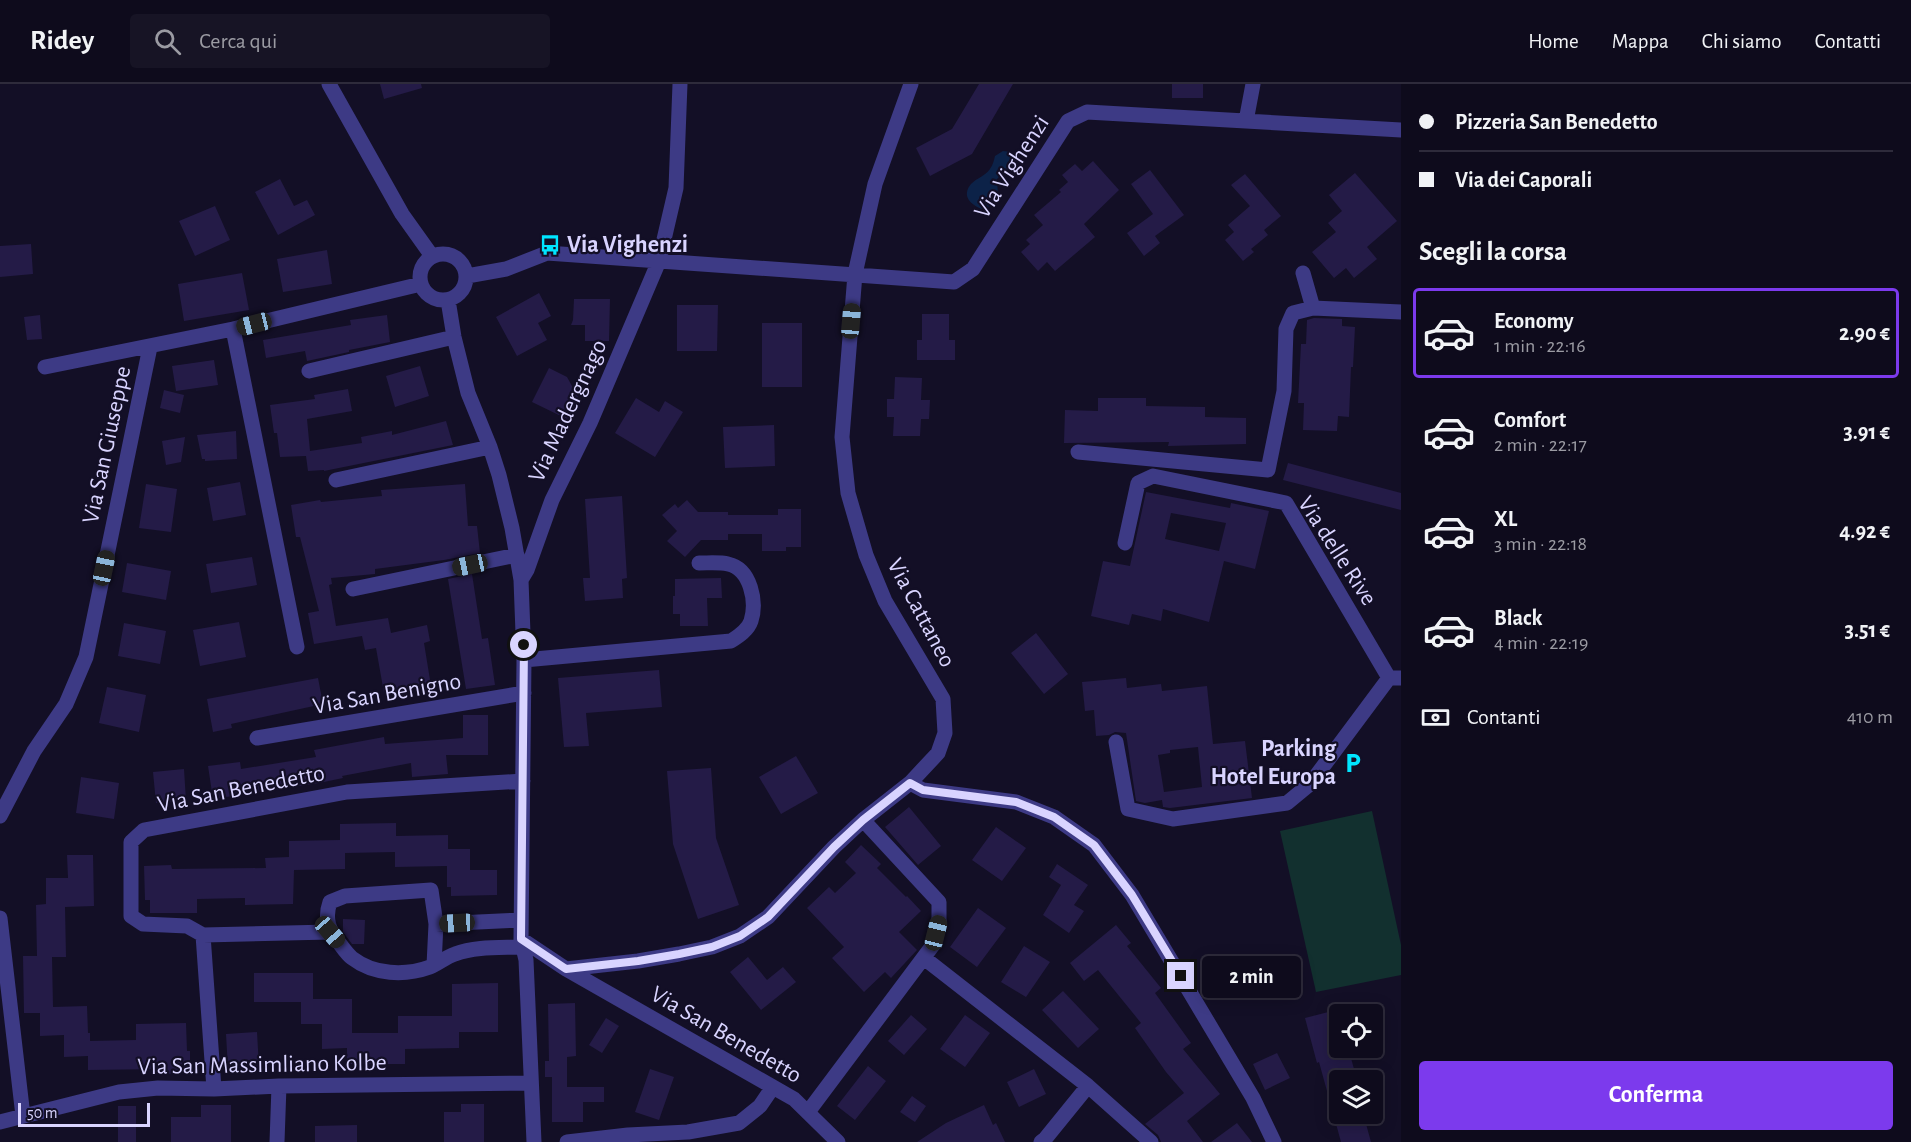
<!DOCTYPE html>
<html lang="it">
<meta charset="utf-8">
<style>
body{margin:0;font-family:"Alegreya Sans",sans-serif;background:#171425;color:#f1f3f6;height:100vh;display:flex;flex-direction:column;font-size:22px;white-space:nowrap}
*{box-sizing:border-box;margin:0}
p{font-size:20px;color:#9b9ba3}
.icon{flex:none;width:33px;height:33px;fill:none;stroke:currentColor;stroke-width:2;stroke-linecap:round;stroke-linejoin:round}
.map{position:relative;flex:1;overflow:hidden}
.panel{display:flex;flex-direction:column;background:#0e0b1c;width:510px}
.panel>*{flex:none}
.hud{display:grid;align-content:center;height:132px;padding:0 18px;background:#0e0b1c}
.tools{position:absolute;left:1329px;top:920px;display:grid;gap:12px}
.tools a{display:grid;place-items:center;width:54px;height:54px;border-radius:6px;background:#0e0b1c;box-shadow:0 3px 15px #0003,0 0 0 2px #2e2b3b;font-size:30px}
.scale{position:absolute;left:18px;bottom:15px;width:132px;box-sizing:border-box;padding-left:6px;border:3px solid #d9d4ff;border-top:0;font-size:16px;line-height:21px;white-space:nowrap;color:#d9d4ff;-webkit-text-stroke:4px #130f26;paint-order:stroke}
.end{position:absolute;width:27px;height:27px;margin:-14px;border:8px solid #d9d4ff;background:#111;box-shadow:0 0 0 3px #111}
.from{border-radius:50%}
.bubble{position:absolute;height:42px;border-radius:6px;background:#0e0b1c;box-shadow:0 3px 15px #0003,0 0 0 2px #2e2b3b;font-size:20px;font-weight:700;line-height:42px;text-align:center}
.car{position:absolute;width:18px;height:36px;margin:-18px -9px;border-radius:8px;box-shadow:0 0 4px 2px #0007;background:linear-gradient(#222 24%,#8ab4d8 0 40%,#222 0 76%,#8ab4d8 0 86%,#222 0)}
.hud b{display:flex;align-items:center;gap:21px;height:57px;font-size:22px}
.hud b+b{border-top:2px solid #2e2b3b}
.hud i{width:15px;height:15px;background:#f1f3f6}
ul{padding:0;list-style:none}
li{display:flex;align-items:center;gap:18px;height:90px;margin:0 12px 9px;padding:0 6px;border:3px solid transparent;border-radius:6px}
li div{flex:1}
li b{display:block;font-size:22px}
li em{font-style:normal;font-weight:700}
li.current{border-color:#7c3aed}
li>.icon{width:54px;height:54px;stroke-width:1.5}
h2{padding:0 18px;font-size:27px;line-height:72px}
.pay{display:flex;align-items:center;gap:15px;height:66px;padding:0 18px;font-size:22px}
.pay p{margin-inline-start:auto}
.cta{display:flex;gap:12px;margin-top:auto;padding:12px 18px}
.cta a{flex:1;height:69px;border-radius:6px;background:#7c3aed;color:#fff;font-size:24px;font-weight:700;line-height:69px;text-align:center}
header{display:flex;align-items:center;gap:36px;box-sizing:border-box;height:84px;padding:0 30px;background:#0e0b1c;border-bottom:2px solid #2e2b3b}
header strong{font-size:28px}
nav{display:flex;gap:33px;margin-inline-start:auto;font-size:21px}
.search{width:420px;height:54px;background:#171425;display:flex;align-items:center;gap:15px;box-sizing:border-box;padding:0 21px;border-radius:6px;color:#9b9ba3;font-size:22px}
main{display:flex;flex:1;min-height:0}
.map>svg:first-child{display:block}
.green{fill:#12302f}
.water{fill:#0c2248}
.building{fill:#241b47;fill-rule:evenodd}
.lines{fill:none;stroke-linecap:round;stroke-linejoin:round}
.street{stroke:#3d3a85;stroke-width:15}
.route{stroke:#d9d4ff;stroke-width:8}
.labels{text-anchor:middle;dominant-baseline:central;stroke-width:4.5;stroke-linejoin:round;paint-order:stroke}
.street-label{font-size:24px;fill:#d9d4ff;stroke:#130f26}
.poi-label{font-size:24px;font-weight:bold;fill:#d9d4ff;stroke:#130f26;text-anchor:start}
</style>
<header>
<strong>Ridey</strong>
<div class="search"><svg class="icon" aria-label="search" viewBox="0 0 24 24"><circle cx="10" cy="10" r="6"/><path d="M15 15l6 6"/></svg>Cerca qui</div>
<nav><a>Home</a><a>Mappa</a><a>Chi siamo</a><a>Contatti</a></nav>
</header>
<main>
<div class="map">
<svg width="1401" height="1058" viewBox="0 0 1401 1058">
<rect width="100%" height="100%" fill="#130f26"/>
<!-- green -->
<path class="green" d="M1372 727 1401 861V891L1316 908 1280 747Z"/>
<!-- water -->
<path class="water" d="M1003 67 1011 68 1015 75V83L1003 89 997 95 998 111 993 121 982 125C971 121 961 112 971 100 977 94 985 92 990 85 993 81 994 76 995 72Z"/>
<!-- building -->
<path class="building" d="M380 0H421L422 4 384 15Z
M979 0H1013L972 70 930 92 916 64 952 45Z
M1172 0H1203V14H1172Z
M1093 77 1119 106 1084 140 1095 153 1055 187 1047 178 1038 187 1021 168 1030 160 1026 156 1043 141 1034 131 1061 108 1059 106 1068 98 1062 91 1075 80 1082 87Z
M1150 86 1184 131 1155 152 1160 159 1144 172 1127 149 1153 130 1131 100Z
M1355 89 1397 137 1367 163 1377 175 1354 194 1346 184 1334 194 1312 168 1336 148 1328 139 1342 127 1329 111Z
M1245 90 1281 132 1264 146 1268 151 1251 165 1254 168 1243 177 1225 156 1234 148 1228 141 1250 122 1231 101Z
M280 95 294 122 307 116 315 131 278 151 255 108Z
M215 122 230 156 195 172 179 137Z
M31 160 33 190 0 193V162Z
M327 166 332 200 283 208 277 175Z
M242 189 249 226 184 237 178 200Z
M539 209 551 232 538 239 547 256 517 272 496 233Z
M574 215H610L609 257H585V241H571L573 236Z
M677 221H718L717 267H677Z
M922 230H949V256H955V276H917V256H922Z
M40 231 42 255 27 256 24 233Z
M387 231 390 258 349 266V268L307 277 305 267 266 274 263 256 351 241 350 236Z
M1314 234 1342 235V242L1355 243 1353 283H1351L1349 333 1338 332 1337 347 1303 346 1304 319H1298L1301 260H1306L1307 236Z
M762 239H802V303H762Z
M214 276 218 301 176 307 172 282Z
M420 282 429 312 395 323 386 292Z
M549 284 567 293 578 313 567 335 532 318Z
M895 293 922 294 921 316H930L929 335H921L920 352H893L894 333H887V315H894Z
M348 305 352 327 307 335 310 367 362 359 361 353 392 347V351L446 337 453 361 324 387V386L308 387 306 372 280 373 277 349H274L270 321 315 315 314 311Z
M164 306 184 311 180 329 160 324Z
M636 314 659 328 665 317 683 328 655 373 615 349Z
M1098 314H1146V322L1205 323V333L1246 334V360L1168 362 1169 358 1064 359 1065 326 1098 327Z
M774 341 775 382 725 384 723 343Z
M236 347 237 375 205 377V375H202L197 351Z
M185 353 181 378 166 381 162 357Z
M1288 379 1401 409V426L1283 396Z
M240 398 246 431 213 437 207 404Z
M146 400 177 405 171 448 139 444Z
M465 400 468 442H477L480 469 444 476 375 485V490L331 494 332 500 329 501 336 542 388 534 391 549 427 541 430 557 424 559 431 602 384 609 376 564 365 566 362 552 314 560 308 529 319 527 300 453H296L291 421 320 416 321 418 382 412 381 406Z
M1146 408 1230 424 1231 419 1269 427 1255 485 1224 477 1209 538 1163 525 1161 537 1132 530 1129 541 1091 532 1103 477 1130 482ZM1171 429 1226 439 1219 467 1165 455Z
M622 412 627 494 622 495 623 514 585 517 583 494H590L585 415Z
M687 416 698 428H728V431H778V425H801V463H786V467H762V450H728V456H701L685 473 667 457 677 447 662 431 675 420 678 424Z
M252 473 257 501 211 509 206 480Z
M127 479 171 487 166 516 122 508Z
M472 490 482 555 488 554 495 601 466 605 448 495Z
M721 494 722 514H707L708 542H680V530H673V512H675V495Z
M239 538 246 573 200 582 193 546Z
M124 539 166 547 160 580 118 572Z
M1036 549 1068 590 1044 610 1011 569Z
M659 586 662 623 586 629 589 662 564 663 558 594Z
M318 594 323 620 231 640 232 644 213 648 207 615Z
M1126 594 1127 604 1161 600 1162 607 1207 602 1213 660 1245 657 1252 714 1170 724 1163 723 1162 716 1145 719 1136 717 1126 649 1115 648 1109 651 1096 652 1094 626 1085 627 1082 598ZM1198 663 1202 703 1164 708 1158 671 1170 669V666Z
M107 603 146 611 139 648 99 639Z
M463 631H488V671H446L448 690 412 693 411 679 342 692 343 694 319 699 213 715 208 682 240 678 241 685 316 673 314 666 384 653 385 660 463 654Z
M796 672 818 709 781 730 759 693Z
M711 684 716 754 739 821 698 835 673 760 667 687Z
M184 685 186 717 156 719 153 688Z
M81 693 119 699 114 735 76 729Z
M909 723 941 762 918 781 885 743Z
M396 739V752L448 751V765H470V786H497V811L451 812V803H447V782L395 783V768L345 769V785L294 786 293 820 245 821V814L197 815V829H150V816H145L144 782 171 781 172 785 266 784 265 774 289 773V757L340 756V740Z
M996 743 1026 764 1002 797 972 776Z
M861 761 881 780 877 784 906 813 907 812 921 827 899 848 917 866 891 894 885 888 864 908 832 874 844 863 807 824 829 803 835 809 856 789 845 778Z
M67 771H93L94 822 65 823 66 873H52L53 923 87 922 88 949H90V957L136 956V940L186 939 187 967H190V989L163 990V985L88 986V972L64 973V951L40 952V929H24L23 872H37L36 821 46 820V794H68Z
M1057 780 1088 801 1074 821 1084 827 1069 849 1043 831 1061 801 1049 793Z
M978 824 1006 844 977 883 950 863Z
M343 835 365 836 364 860H352L343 848Z
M1116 841 1131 859 1127 862 1161 904 1155 909 1191 959 1183 965 1220 1010 1187 1037 1203 1058H1161L1158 1051 1145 1040 1184 1009 1166 988 1135 944 1141 939 1098 886 1084 897 1070 879Z
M1024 862 1050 878 1026 913 1001 898Z
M748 873 767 896 783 883 796 898 761 926 730 888Z
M254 889H313V915H352V949H398V932H452V900L498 899V948H459V964L405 965V980H347V964L322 965V940H301V918H254Z
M1063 907 1099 945 1078 964 1042 926Z
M575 919 576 972 567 973V1003H604V1018H583V1038H552V993H545V977H549L548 920Z
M1340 925V963H1348L1357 996H1340V1029H1363L1371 1058H1341L1319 978 1317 979 1305 934Z
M911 931 927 945 904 971 888 957Z
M965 931 990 949 965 983 940 965Z
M606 934 619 942 602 969 589 961Z
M257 948 259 983 228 985 226 950Z
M1277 969 1290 994 1265 1006 1253 980Z
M868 982 886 997 855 1036 837 1022Z
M650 985 674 993 659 1036 635 1028Z
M1034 985 1046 1010 1019 1023 1007 998Z
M912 1012 926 1022 915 1038 900 1028Z
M461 1020H484V1058H444V1028H461Z
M201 1021H231V1058H171V1033H201Z
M984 1021 993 1041 996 1039 1005 1058H917L946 1039Z
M118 1022H136V1058H118Z
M1237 1039 1252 1058H1211Z
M357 1041V1058H315V1042Z"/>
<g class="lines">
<!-- street -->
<path class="street" d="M329 0 402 130 432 172
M1246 37 1253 0
M420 193a23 23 0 1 1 46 0a23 23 0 1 1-46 0Z
M1303 189 1313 224
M467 192 506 185 547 169 954 198 973 185 1068 37 1087 28 1401 46
M448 216 454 253 468 309 490 363 499 391 512 444 521 496 524 576 521 855 526 876 534 1058
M233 245 297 563
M45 283 233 245 421 200
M309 287 454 253
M1078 368 1268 386 1284 307 1286 245 1293 229 1313 224 1401 228
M336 396 490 363
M1125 459 1138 399 1153 392 1286 419 1389 594
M521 496 527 486 552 416 590 339 659 177 676 104 680 0
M353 505 517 471
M524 576 731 557C739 552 748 546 751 537 757 518 751 485 728 480 720 478 709 479 699 479
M257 654 524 609
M1116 658 1128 725 1173 735 1287 719 1310 700 1389 594H1401
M910 699 923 706 1016 718 1054 733 1094 761 1132 811 1253 1014 1274 1058
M0 732 34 667 66 620 86 573 150 263
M0 834 23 1032
M521 836 436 840 431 806 345 812 330 818C324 835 329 847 340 860 343 864 347 870 352 874 374 891 405 892 430 883 439 879 446 873 455 870 476 862 501 864 523 863
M203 851 330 848
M521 855 566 885 794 1015 838 1058
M924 874 1088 1002 1151 1058
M434 881 436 840
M566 885 638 877 679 870 712 863 740 852 768 833 834 763 863 736 910 699 938 669 945 649 943 615 885 517 866 471 848 409 842 353 855 190 875 100 911 0
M214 1005 203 851 187 842 143 840 131 832V758L144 746 347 708 523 697
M808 1028 933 861 939 837V818L863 736
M0 1038 119 1008 158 1004 214 1005 279 1002 530 999
M277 1058 279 1002
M567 1058 628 1051 688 1048 739 1039 760 1022 773 1003
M1041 1058 1045 1055 1088 1002"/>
</g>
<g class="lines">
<!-- route -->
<path class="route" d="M524 561 521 855 566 885 638 877 679 870 712 863 740 852 768 833 834 763 863 736 910 699 923 706 1016 718 1054 733 1094 761 1132 811 1181 892"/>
</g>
<!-- icons -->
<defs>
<g id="bus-bare" transform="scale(1.62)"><path d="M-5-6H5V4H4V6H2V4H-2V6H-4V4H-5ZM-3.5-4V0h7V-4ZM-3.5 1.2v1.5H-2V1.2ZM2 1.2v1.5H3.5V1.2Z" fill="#00e5ff" stroke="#130f26" stroke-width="2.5" paint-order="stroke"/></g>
<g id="parking-bare" transform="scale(1.62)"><path d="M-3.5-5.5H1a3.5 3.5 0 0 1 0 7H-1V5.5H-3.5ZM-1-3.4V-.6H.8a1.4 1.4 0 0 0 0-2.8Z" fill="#00e5ff" stroke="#130f26" stroke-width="2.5" paint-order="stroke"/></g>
</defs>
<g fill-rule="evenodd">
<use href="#bus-bare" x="550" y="161"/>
<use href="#parking-bare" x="1353" y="679"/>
</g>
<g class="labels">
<!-- street labels -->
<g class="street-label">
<text transform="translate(1012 83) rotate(-57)">Via Vighenzi</text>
<text transform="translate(568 327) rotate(-65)">Via Madergnago</text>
<text transform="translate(107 361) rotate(-78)">Via San Giuseppe</text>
<text transform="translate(1337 467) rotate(57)">Via delle Rive</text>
<text transform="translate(921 529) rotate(62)">Via Cattaneo</text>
<text transform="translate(387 610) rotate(-10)">Via San Benigno</text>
<text transform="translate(241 705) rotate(-11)">Via San Benedetto</text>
<text transform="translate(726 951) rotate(30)">Via San Benedetto</text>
<text transform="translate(262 981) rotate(-1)">Via San Massimliano Kolbe</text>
</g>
<!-- poi labels -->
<g class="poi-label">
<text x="567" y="161">Via Vighenzi</text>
<text x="1336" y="665" text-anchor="end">Parking<tspan x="1336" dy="28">Hotel Europa</tspan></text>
</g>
</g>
</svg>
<div class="tools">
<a><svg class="icon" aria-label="locate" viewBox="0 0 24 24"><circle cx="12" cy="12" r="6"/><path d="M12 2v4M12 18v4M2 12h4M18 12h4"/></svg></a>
<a><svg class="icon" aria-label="layers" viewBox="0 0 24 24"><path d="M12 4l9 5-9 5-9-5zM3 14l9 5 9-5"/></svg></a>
</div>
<div class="scale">50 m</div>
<i class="end from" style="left:524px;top:561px"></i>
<i class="end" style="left:1181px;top:892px"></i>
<div class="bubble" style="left:1202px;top:872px;width:99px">2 min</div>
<i class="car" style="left:851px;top:237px;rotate:5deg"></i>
<i class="car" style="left:254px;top:240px;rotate:256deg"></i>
<i class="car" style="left:470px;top:481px;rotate:258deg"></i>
<i class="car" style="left:104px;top:484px;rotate:12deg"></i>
<i class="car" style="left:457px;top:839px;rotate:267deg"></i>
<i class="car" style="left:330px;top:848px;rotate:139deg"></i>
<i class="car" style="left:936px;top:849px;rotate:14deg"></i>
</div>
<section class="panel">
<div class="hud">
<b><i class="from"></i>Pizzeria San Benedetto</b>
<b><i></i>Via dei Caporali</b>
</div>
<h2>Scegli la corsa</h2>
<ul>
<li class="current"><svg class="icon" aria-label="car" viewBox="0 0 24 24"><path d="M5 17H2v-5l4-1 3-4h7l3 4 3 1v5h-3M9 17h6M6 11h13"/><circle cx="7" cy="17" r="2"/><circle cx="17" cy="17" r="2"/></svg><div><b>Economy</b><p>1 min · 22:16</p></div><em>2.90 €</em></li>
<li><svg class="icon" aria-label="car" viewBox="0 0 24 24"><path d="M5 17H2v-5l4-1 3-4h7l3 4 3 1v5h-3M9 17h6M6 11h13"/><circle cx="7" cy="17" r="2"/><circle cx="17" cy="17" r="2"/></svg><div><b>Comfort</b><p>2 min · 22:17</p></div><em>3.91 €</em></li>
<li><svg class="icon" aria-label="car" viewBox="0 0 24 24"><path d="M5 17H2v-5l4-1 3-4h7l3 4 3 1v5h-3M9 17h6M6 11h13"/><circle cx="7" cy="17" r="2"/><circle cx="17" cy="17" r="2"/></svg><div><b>XL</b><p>3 min · 22:18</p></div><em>4.92 €</em></li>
<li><svg class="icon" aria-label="car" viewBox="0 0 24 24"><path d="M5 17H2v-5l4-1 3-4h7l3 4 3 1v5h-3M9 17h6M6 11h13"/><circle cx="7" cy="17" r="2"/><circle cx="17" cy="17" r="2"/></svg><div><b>Black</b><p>4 min · 22:19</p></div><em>3.51 €</em></li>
</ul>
<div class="pay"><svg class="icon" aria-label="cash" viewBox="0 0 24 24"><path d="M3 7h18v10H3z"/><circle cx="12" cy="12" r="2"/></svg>Contanti<p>410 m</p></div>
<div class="cta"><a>Conferma</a></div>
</section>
</main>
